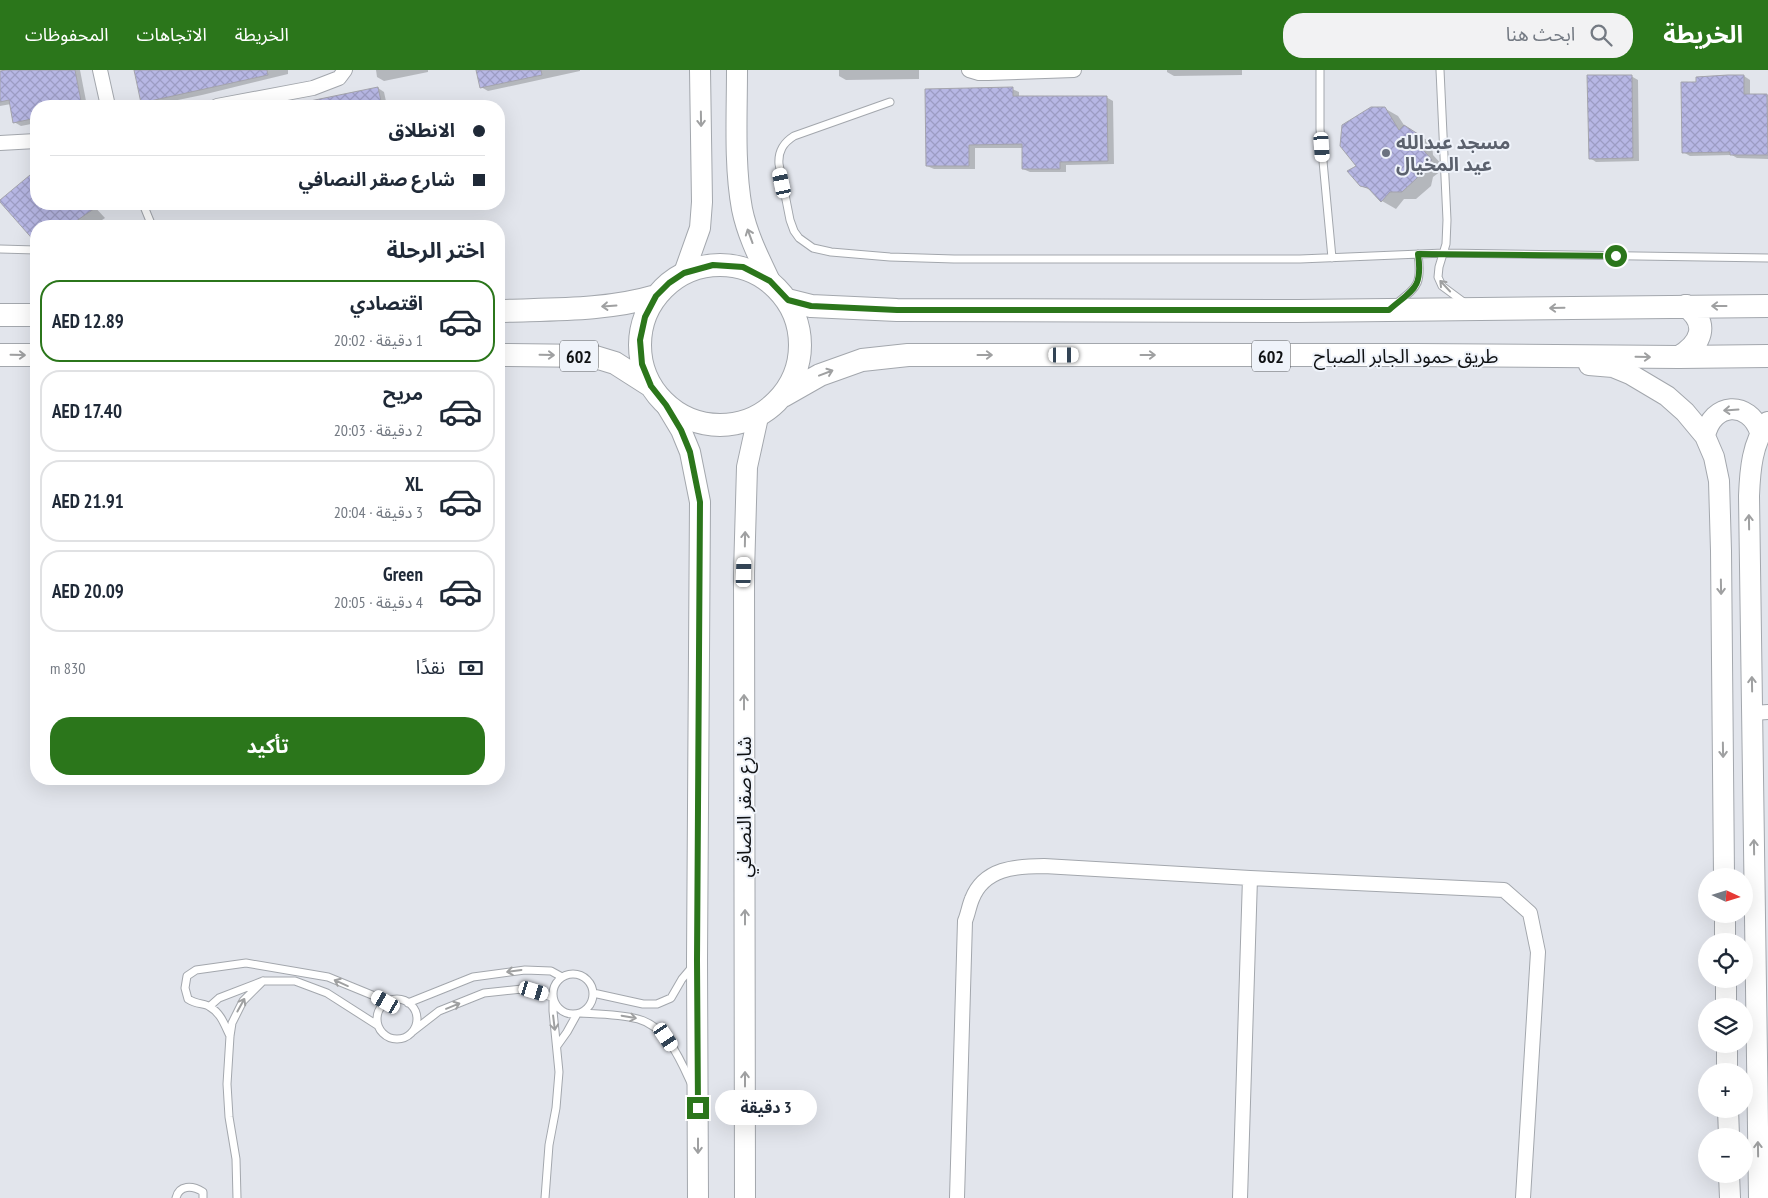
<!DOCTYPE html>
<html lang="ar">
<meta charset="utf-8">
<style>
body{margin:0;font-family:"PT Sans Narrow","Noto Sans Arabic",sans-serif;background:#f2f2f3;color:#1f2937;direction:rtl;height:100vh;display:flex;flex-direction:column;font-size:19px;white-space:nowrap}
*{box-sizing:border-box;margin:0}
p{font-size:16px;color:#747a83}
.icon{flex:none;width:28px;height:28px;fill:none;stroke:currentColor;stroke-width:2;stroke-linecap:round;stroke-linejoin:round}
.map{position:relative;flex:1;overflow:hidden;direction:ltr}
.side{position:absolute;left:30px;top:150px;width:475px;height:565px;display:flex;flex-direction:column;background:#fff;border-radius:20px;box-shadow:0 5px 20px #0002;direction:rtl}
.side>*{flex:none}
.guide{position:absolute;left:30px;top:30px;width:475px;height:110px;border-radius:20px;box-shadow:0 5px 20px #0002;direction:rtl;display:grid;align-content:center;height:110px;padding:0 20px;background:#fff}
.needle{width:32px;rotate:94deg}
.fabs{position:absolute;left:1698px;top:798px;display:grid;gap:10px}
.fabs a{display:grid;place-items:center;width:55px;height:55px;border-radius:50%;background:#fff;box-shadow:0 5px 20px #0002;font-size:25px}
.end{position:absolute;width:22px;height:22px;margin:-11px;border:6px solid #2b761b;background:#fff;box-shadow:0 0 0 2px #fff}
.from{border-radius:50%}
.bubble{position:absolute;height:35px;border-radius:18px;background:#fff;box-shadow:0 5px 20px #0002;font-size:16px;font-weight:700;line-height:35px;text-align:center;direction:rtl}
.car{position:absolute;width:15px;height:30px;margin:-15px -8px;border-radius:6px;box-shadow:0 0 4px 1px #0007;background:linear-gradient(#fff 24%,#345 0 40%,#fff 0 76%,#345 0 86%,#fff 0)}
.guide b{display:flex;align-items:center;gap:18px;height:48px;font-size:19px}
.guide b+b{border-top:1px solid #e0e1e3}
.guide i{width:12px;height:12px;background:#1f2937}
ul{padding:0;list-style:none}
li{display:flex;align-items:center;gap:15px;height:82px;margin:0 10px 8px;padding:0 10px;border:2px solid #e0e1e3;border-radius:20px}
li div{flex:1}
li b{display:block;font-size:19px}
li em{font-style:normal;font-weight:700}
li.active{border-color:#2b761b}
li>.icon{width:45px;height:45px;stroke-width:1.5}
h2{padding:0 20px;font-size:22px;line-height:60px}
.pay{display:flex;align-items:center;gap:12px;height:55px;padding:0 20px;font-size:19px}
.pay p{margin-inline-start:auto}
.action{display:flex;gap:10px;margin-top:auto;padding:10px 20px}
.action a{flex:1;height:58px;border-radius:20px;background:#2b761b;color:#fff;font-size:20px;font-weight:700;line-height:58px;text-align:center}
header{display:flex;align-items:center;gap:30px;box-sizing:border-box;height:70px;padding:0 25px;background:#2b761b;color:#fff}
header strong{font-size:24px}
nav{display:flex;gap:28px;margin-inline-start:auto;font-size:18px}
.search{width:350px;height:45px;background:#f2f2f3;display:flex;align-items:center;gap:12px;box-sizing:border-box;padding:0 18px;border-radius:20px;color:#747a83;font-size:19px}
.map>svg:first-child{display:block}
.shadow{fill:#0003}
.building{fill:url(#building-cross-hatch);stroke:#a4a4ac}
.lines{fill:none;stroke-linecap:round;stroke-linejoin:round}
.lane-casing{stroke:#a3a7ad;stroke-width:9}
.street-casing{stroke:#a3a7ad;stroke-width:16}
.secondary-casing{stroke:#a3a7ad;stroke-width:22}
.primary-casing{stroke:#a3a7ad;stroke-width:24}
.lane{stroke:#fff;stroke-width:7}
.street{stroke:#fff;stroke-width:14}
.secondary{stroke:#fff;stroke-width:20}
.primary{stroke:#fff;stroke-width:22}
.oneway{stroke:#9fa0a1}
.route{stroke:#2b761b;stroke-width:6}
.worship-dot{fill:#6b7280;stroke:#eff3fa;stroke-width:2}
.labels{text-anchor:middle;dominant-baseline:central;stroke-width:4;stroke-linejoin:round;paint-order:stroke}
.shield{fill:#eff3fa;stroke:#525558;stroke-width:1}
.shield-label{font-size:18px;font-weight:bold;fill:#0f1113}
.worship-label{font-size:19px;font-weight:bold;fill:#5b616d;stroke:#eff3fa;text-anchor:start}
.street-label{font-size:19px;fill:#0f1113;stroke:#eff3fa}
</style>
<header>
<strong>الخريطة</strong>
<div class="search"><svg class="icon" aria-label="search" viewBox="0 0 24 24"><circle cx="10" cy="10" r="6"/><path d="M15 15l6 6"/></svg>ابحث هنا</div>
<nav><a>الخريطة</a><a>الاتجاهات</a><a>المحفوظات</a></nav>
</header>
<div class="map">
<svg width="1768" height="1128" viewBox="0 0 1768 1128">
<defs>
<pattern id="building-cross-hatch" width="8" height="8" patternUnits="userSpaceOnUse" patternTransform="scale(1.25)"><rect width="8" height="8" fill="#b7b7e4"/><path d="M0 0l8 8M0 8l8-8" fill="none" stroke="#9c9cc3"/></pattern>
</defs>
<rect width="100%" height="100%" fill="#e2e5ec"/>
<!-- shadow -->
<path class="shadow" d="M11 0H80L87 36H36V53L21 56 14 52 11 34 0 36V2Z
M136 0H288V4L202 25 149 36 142 33Z
M376 0H428V2L384 11 377 7Z
M478 0H580V1L488 21 481 17Z
M839 0H919V9L846 10 839 6Z
M1167 0H1242V5L1174 6 1167 2Z
M1631 6 1638 10 1639 91 1596 92 1590 88Z
M1744 6 1750 10V25H1768V89L1737 88 1732 85 1690 86 1683 82 1697 13Z
M378 18 384 22 387 36H289Z
M1012 19 1019 22V28L1106 27 1113 31 1114 94 1066 95V102H1030L1023 99V78H975V99H934L927 96Z
M1384 38 1398 46 1406 58 1432 73 1433 85 1445 98 1433 107 1431 116 1416 129H1404L1396 139 1382 131 1375 123 1361 115 1358 96Z
M36 101V134H92L105 148 93 156H36V169L33 167 1 131Z"/>
<!-- building -->
<path class="building" d="M6 0H75L82 36H36V48L13 53 9 30 0 32V1Z
M134 0H267L268 5 141 33Z
M476 0H541L542 5 480 18Z
M1587 5H1632L1633 88 1589 89Z
M1728 5H1744V24H1767L1768 85H1730V82L1682 83 1681 12H1696V7Z
M378 17 382 36H310V31Z
M1013 17V26H1107L1108 91 1060 92V99H1022V74L969 75V96H926L925 19Z
M1371 37H1385L1399 60 1404 55 1418 64 1420 76 1432 90 1420 100 1417 108 1402 122H1390L1381 132 1368 118 1360 116 1347 101 1356 96 1340 76 1342 55Z
M36 100V134H101L69 156H36V173L0 132V130Z"/>
<g class="lines">
<!-- lane casing -->
<g class="lane-casing">
<path id="lane" d="M1320 0V59L1332 188
M1440 0 1447 150 1446 174 1439 197 1438 207 1442 216 1465 233
M890 32 794 66C783 73 778 81 779 94L790 150 794 161 799 168 813 178 831 182 890 187 954 189H1300L1444 183 1768 188
M143 134 152 156
M0 179 36 180
M1396 234C1418 216 1422 214 1418 184
M553 924a20 20 0 1 1 40 0a20 20 0 1 1-40 0Z
M593 923 643 934H657L671 928 682 909 693 896
M377 949a20 20 0 1 1 40 0a20 20 0 1 1-40 0Z
M408 933 473 907 525 900 551 901 562 907
M210 936 219 928 263 911H295L327 923 377 955
M580 943C599 944 620 944 638 949 667 957 680 989 691 1013
M412 962 439 941 484 923 522 919 552 927
M230 966C225 956 221 943 210 937 205 933 197 935 188 929L185 918 187 906 196 900 246 893 328 907 372 925 386 933
M557 976 567 962 577 944
M176 1128C179 1115 192 1115 203 1122V1128
M237 1128 236 1089 229 1047 227 1014 230 966 232 953 243 931 263 911
M545 1128 549 1075 556 1038 559 1002 553 941V930"/>
</g>
<!-- street casing -->
<g class="street-casing">
<path id="street" d="M100 0 108 36
M969 0 979 3H988L1074 0
M217 36 313 18 339 8 345 0
M0 73 36 71
M1753 643 1768 642
M957 1128 965 851C968 844 969 836 972 829 984 798 1016 796 1044 796L1250 808 1504 820 1530 843 1538 882 1523 1128
M1240 1128 1250 808"/>
</g>
<!-- secondary casing -->
<g class="secondary-casing">
<path id="secondary" d="M737 0C737 45 734 95 742 139 747 164 759 188 770 211
M684 203 700 158 702 132 700 0
M1589 295 1613 297 1630 304 1667 326 1685 342 1705 366 1714 387 1719 411 1721 481 1724 806
M666 335 681 360 690 382 700 432 697 890 698 1128
M1705 366C1712 332 1749 330 1760 362
M1725 844V871
M1726 909V936
M1727 974V1001
M1728 1039 1729 1066
M1729 1104 1730 1128
M745 1128 744 503 747 397 758 347
M1759 1128 1749 426C1750 400 1752 373 1768 352"/>
</g>
<!-- primary casing -->
<g class="primary-casing">
<path id="primary" d="M640 275a80 80 0 1 1 160 0a80 80 0 1 1-160 0Z
M787 230 811 236 897 240 1297 241 1768 236
M499 241C551 239 605 241 656 226
M0 245H36
M0 285H36
M499 285 592 286 615 293 651 316
M1679 287C1701 274 1710 254 1686 236
M783 326 820 305 862 290 908 285H1415L1679 287 1768 286"/>
</g>
<!-- lane -->
<use href="#lane" class="lane"/>
<!-- street -->
<use href="#street" class="street"/>
<!-- secondary -->
<use href="#secondary" class="secondary"/>
<!-- primary -->
<use href="#primary" class="primary"/>
</g>
<!-- one-way arrows -->
<defs><path id="oneway-shaft" d="M-6 0H5M1.5-3L5.5 0L1.5 3" fill="none" stroke-width="1.6" stroke-linecap="round" stroke-linejoin="round" transform="scale(1.25)"/></defs>
<g class="oneway">
<use href="#oneway-shaft" transform="translate(701 49) rotate(89)"/>
<use href="#oneway-shaft" transform="translate(750 166) rotate(-110)"/>
<use href="#oneway-shaft" transform="translate(1445 216) rotate(-133)"/>
<use href="#oneway-shaft" transform="translate(609 236) rotate(176)"/>
<use href="#oneway-shaft" transform="translate(1719 236) rotate(180)"/>
<use href="#oneway-shaft" transform="translate(1557 238) rotate(179)"/>
<use href="#oneway-shaft" transform="translate(18 285) rotate(1)"/>
<use href="#oneway-shaft" transform="translate(547 285) rotate(1)"/>
<use href="#oneway-shaft" transform="translate(985 285)"/>
<use href="#oneway-shaft" transform="translate(1148 285)"/>
<use href="#oneway-shaft" transform="translate(1643 287) rotate(1)"/>
<use href="#oneway-shaft" transform="translate(826 303) rotate(-21)"/>
<use href="#oneway-shaft" transform="translate(1731 340) rotate(176)"/>
<use href="#oneway-shaft" transform="translate(1749 452) rotate(-91)"/>
<use href="#oneway-shaft" transform="translate(745 469) rotate(-89)"/>
<use href="#oneway-shaft" transform="translate(1721 517) rotate(89)"/>
<use href="#oneway-shaft" transform="translate(1752 614) rotate(-91)"/>
<use href="#oneway-shaft" transform="translate(744 632) rotate(-90)"/>
<use href="#oneway-shaft" transform="translate(1723 680) rotate(89)"/>
<use href="#oneway-shaft" transform="translate(1754 777) rotate(-91)"/>
<use href="#oneway-shaft" transform="translate(745 847) rotate(-90)"/>
<use href="#oneway-shaft" transform="translate(514 901) rotate(172)"/>
<use href="#oneway-shaft" transform="translate(341 913) rotate(-156)"/>
<use href="#oneway-shaft" transform="translate(241 935) rotate(-61)"/>
<use href="#oneway-shaft" transform="translate(453 936) rotate(-22)"/>
<use href="#oneway-shaft" transform="translate(629 947) rotate(10)"/>
<use href="#oneway-shaft" transform="translate(554 953) rotate(83)"/>
<use href="#oneway-shaft" transform="translate(745 1009) rotate(-90)"/>
<use href="#oneway-shaft" transform="translate(698 1076) rotate(90)"/>
<use href="#oneway-shaft" transform="translate(1758 1079) rotate(-91)"/>
</g>
<g class="lines">
<!-- route -->
<path class="route" d="M698 1038 697 890 700 432 690 382 681 360 666 335 651 316 642 294 640 270 645 247 656 226 669 213 684 203 713 195 743 197 770 211 788 230 811 236 897 240H1389C1413 219 1423 219 1418 184L1616 186"/>
</g>
<!-- markers -->
<circle class="worship-dot" cx="1386" cy="83" r="5"/>
<g class="labels">
<!-- shield labels -->
<g class="shield">
<rect x="560" y="270.5" width="38" height="31" rx="4"/>
<rect x="1252" y="270.5" width="38" height="31" rx="4"/>
</g>
<g class="shield-label">
<text x="579" y="286">602</text>
<text x="1271" y="286">602</text>
</g>
<!-- worship labels -->
<g class="worship-label">
<text x="1396" y="72">مسجد عبدالله<tspan x="1396" dy="22">عيد المخيال</tspan></text>
</g>
<!-- street labels -->
<g class="street-label">
<text x="1406" y="286">طريق حمود الجابر الصباح</text>
<text transform="translate(744 737) rotate(-90)">شارع صقر النصافي</text>
</g>
</g>
</svg>
<div class="fabs">
<a><svg class="needle" viewBox="-14 -14 28 28"><path d="M0-13l5 13h-10z" fill="#e53935"/><path d="M0 13l5-13h-10z" fill="#747a83"/></svg></a>
<a><svg class="icon" aria-label="locate" viewBox="0 0 24 24"><circle cx="12" cy="12" r="6"/><path d="M12 2v4M12 18v4M2 12h4M18 12h4"/></svg></a>
<a><svg class="icon" aria-label="layers" viewBox="0 0 24 24"><path d="M12 4l9 5-9 5-9-5zM3 14l9 5 9-5"/></svg></a>
<a>+</a>
<a>−</a>
</div>
<i class="end from" style="left:1616px;top:186px"></i>
<i class="end" style="left:698px;top:1038px"></i>
<div class="bubble" style="left:715px;top:1020px;width:102px">3 دقيقة</div>
<i class="car" style="left:1322px;top:77px;rotate:176deg"></i>
<i class="car" style="left:782px;top:113px;rotate:348deg"></i>
<i class="car" style="left:1064px;top:285px;rotate:90deg"></i>
<i class="car" style="left:744px;top:502px;rotate:2deg"></i>
<i class="car" style="left:534px;top:921px;rotate:107deg"></i>
<i class="car" style="left:386px;top:932px;rotate:300deg"></i>
<i class="car" style="left:666px;top:967px;rotate:146deg"></i>
<div class="guide">
<b><i class="from"></i>الانطلاق</b>
<b><i></i>شارع صقر النصافي</b>
</div>
<section class="side">
<h2>اختر الرحلة</h2>
<ul>
<li class="active"><svg class="icon" aria-label="car" viewBox="0 0 24 24"><path d="M5 17H2v-5l4-1 3-4h7l3 4 3 1v5h-3M9 17h6M6 11h13"/><circle cx="7" cy="17" r="2"/><circle cx="17" cy="17" r="2"/></svg><div><b>اقتصادي</b><p>1 دقيقة · 20:02</p></div><em>AED 12.89</em></li>
<li><svg class="icon" aria-label="car" viewBox="0 0 24 24"><path d="M5 17H2v-5l4-1 3-4h7l3 4 3 1v5h-3M9 17h6M6 11h13"/><circle cx="7" cy="17" r="2"/><circle cx="17" cy="17" r="2"/></svg><div><b>مريح</b><p>2 دقيقة · 20:03</p></div><em>AED 17.40</em></li>
<li><svg class="icon" aria-label="car" viewBox="0 0 24 24"><path d="M5 17H2v-5l4-1 3-4h7l3 4 3 1v5h-3M9 17h6M6 11h13"/><circle cx="7" cy="17" r="2"/><circle cx="17" cy="17" r="2"/></svg><div><b>XL</b><p>3 دقيقة · 20:04</p></div><em>AED 21.91</em></li>
<li><svg class="icon" aria-label="car" viewBox="0 0 24 24"><path d="M5 17H2v-5l4-1 3-4h7l3 4 3 1v5h-3M9 17h6M6 11h13"/><circle cx="7" cy="17" r="2"/><circle cx="17" cy="17" r="2"/></svg><div><b>Green</b><p>4 دقيقة · 20:05</p></div><em>AED 20.09</em></li>
</ul>
<div class="pay"><svg class="icon" aria-label="cash" viewBox="0 0 24 24"><path d="M3 7h18v10H3z"/><circle cx="12" cy="12" r="2"/></svg>نقدًا<p>830 m</p></div>
<div class="action"><a>تأكيد</a></div>
</section>
</div>
